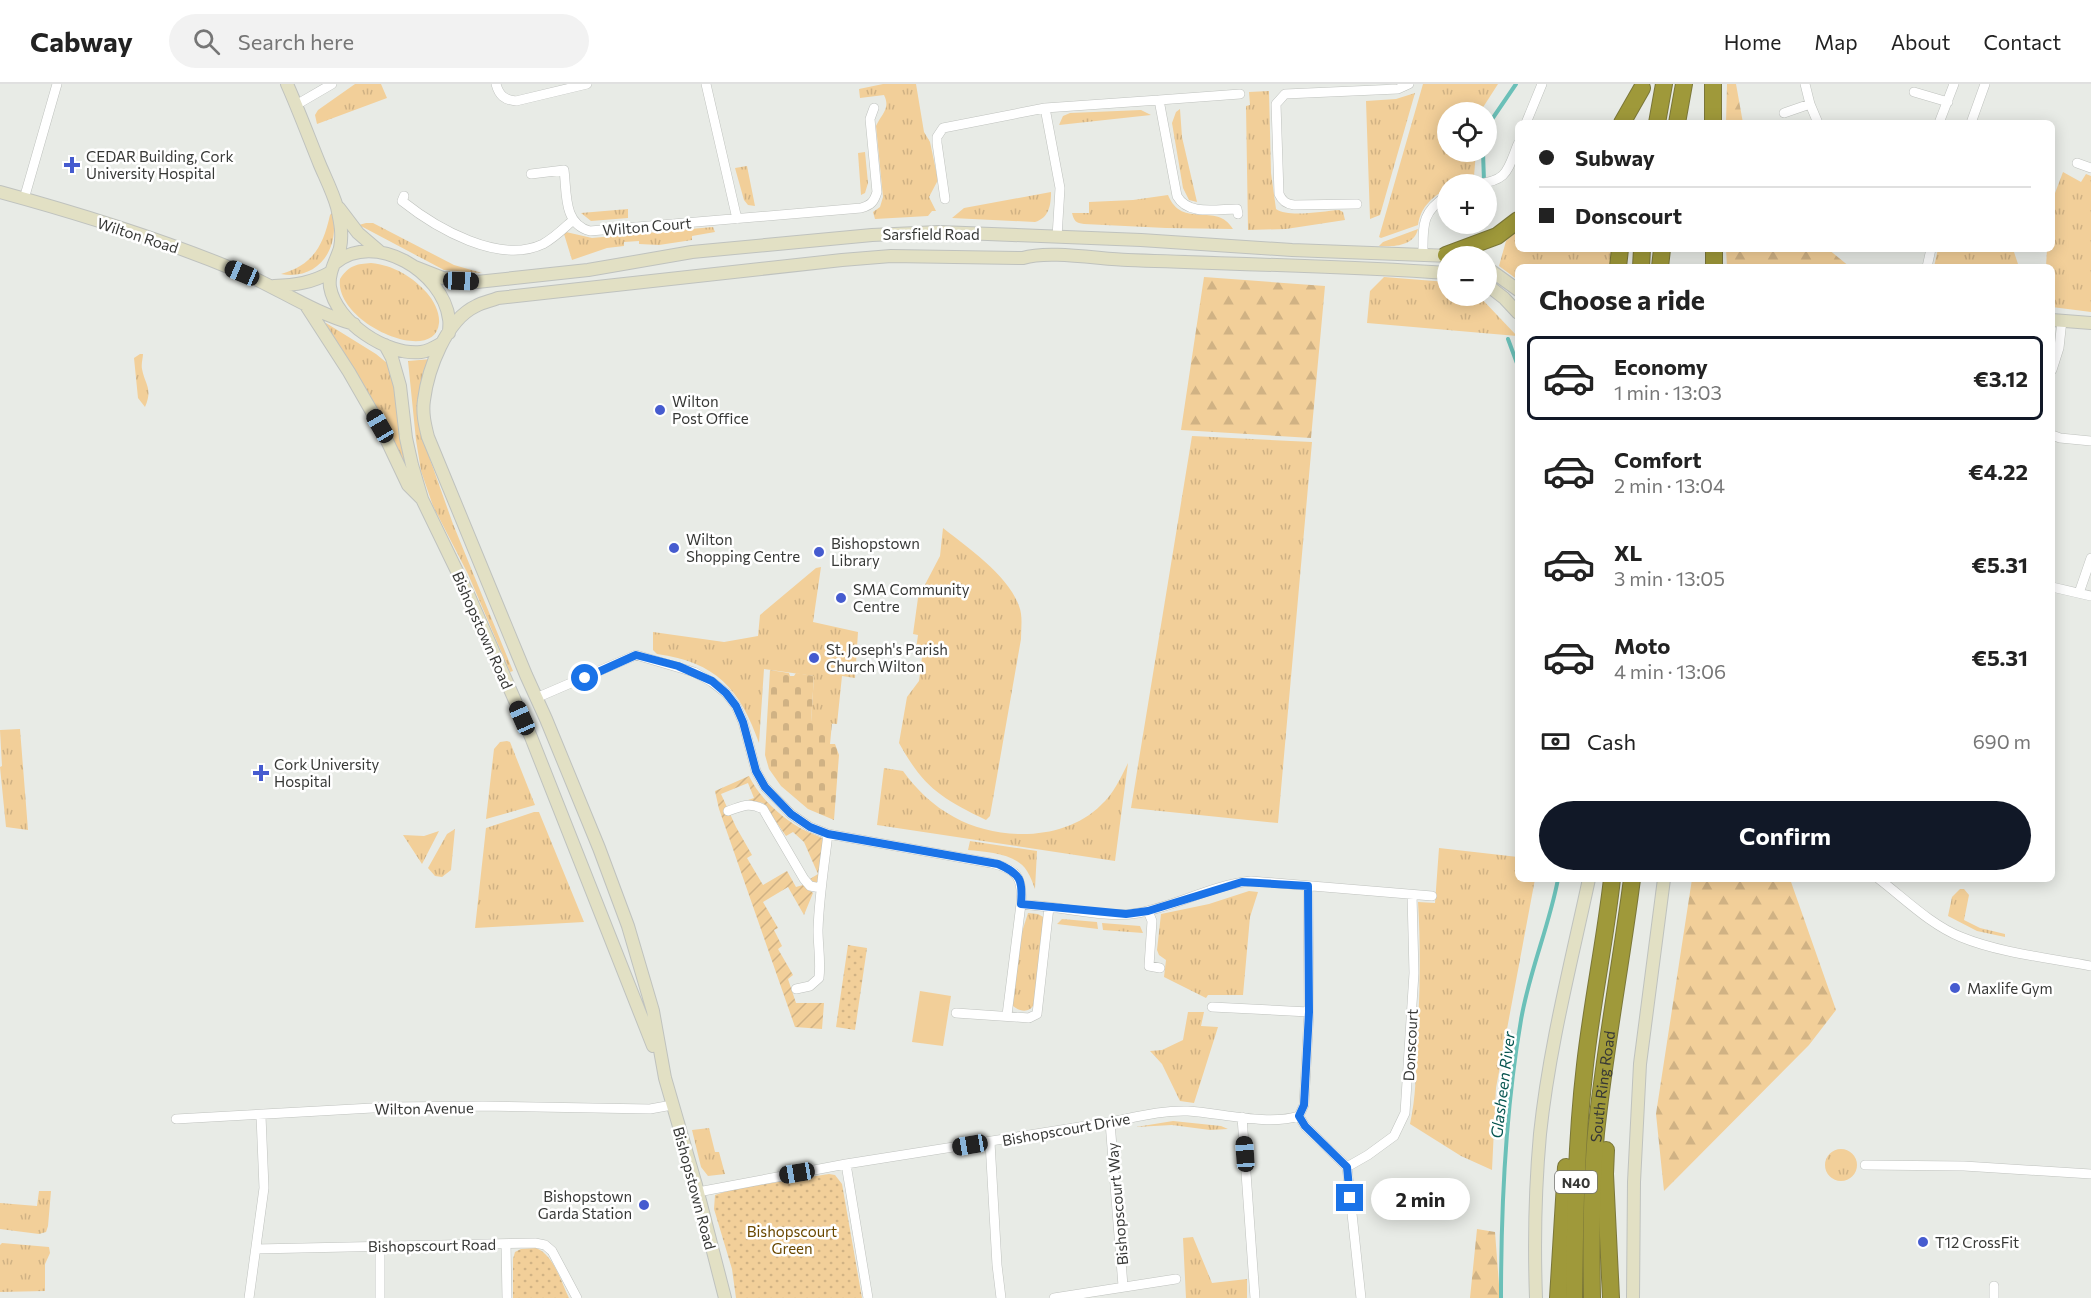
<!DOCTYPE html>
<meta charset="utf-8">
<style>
body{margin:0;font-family:Commissioner,sans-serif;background:#f2f2f2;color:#222;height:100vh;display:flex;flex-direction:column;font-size:22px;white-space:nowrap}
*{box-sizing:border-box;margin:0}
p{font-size:20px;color:#767676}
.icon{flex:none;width:33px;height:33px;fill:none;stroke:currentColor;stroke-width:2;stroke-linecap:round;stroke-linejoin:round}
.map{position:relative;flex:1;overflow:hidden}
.sheet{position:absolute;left:1515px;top:180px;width:540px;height:618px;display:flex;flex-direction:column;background:#fff;border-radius:9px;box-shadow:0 3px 15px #0003}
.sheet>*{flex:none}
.guide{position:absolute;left:1515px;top:36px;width:540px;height:132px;border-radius:9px;box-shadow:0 3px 15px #0003;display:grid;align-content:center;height:132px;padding:0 24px;background:#fff}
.controls{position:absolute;left:1437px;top:18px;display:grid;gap:12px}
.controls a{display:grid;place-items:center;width:60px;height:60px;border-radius:50%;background:#fff;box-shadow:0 3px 15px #0003;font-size:30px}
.end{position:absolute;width:27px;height:27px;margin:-14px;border:8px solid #1a73e8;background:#fff;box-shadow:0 0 0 3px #fff}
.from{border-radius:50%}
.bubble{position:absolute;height:42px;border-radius:21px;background:#fff;box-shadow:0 3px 15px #0003;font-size:20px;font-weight:700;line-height:42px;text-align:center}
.car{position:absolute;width:18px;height:36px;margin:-18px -9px;border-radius:8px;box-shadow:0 0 4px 2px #0007;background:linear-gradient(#222 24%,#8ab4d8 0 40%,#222 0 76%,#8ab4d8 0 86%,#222 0)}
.guide b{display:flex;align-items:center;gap:21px;height:57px;font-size:22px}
.guide b+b{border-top:2px solid #e0e0e0}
.guide i{width:15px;height:15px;background:#222}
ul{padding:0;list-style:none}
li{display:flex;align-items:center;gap:18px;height:84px;margin:0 12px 9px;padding:0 12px;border:3px solid transparent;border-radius:9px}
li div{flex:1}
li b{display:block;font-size:22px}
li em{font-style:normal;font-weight:700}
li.active{border-color:#111827}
li>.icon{width:54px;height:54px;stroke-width:1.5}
h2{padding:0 24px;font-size:27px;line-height:72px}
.pay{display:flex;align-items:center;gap:15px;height:66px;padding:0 24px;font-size:22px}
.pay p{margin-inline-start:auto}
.action{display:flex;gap:12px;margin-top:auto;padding:12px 24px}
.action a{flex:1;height:69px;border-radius:36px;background:#111827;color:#fff;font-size:24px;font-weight:700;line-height:69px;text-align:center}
header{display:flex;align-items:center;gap:36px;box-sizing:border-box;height:84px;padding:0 30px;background:#fff;border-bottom:2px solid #e0e0e0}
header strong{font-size:28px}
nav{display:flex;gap:33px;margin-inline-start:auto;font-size:21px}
.search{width:420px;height:54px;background:#f2f2f2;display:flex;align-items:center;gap:15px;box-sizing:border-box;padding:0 21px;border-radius:33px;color:#767676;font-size:22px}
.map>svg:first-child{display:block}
.grass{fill:url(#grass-tufts)}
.forest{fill:url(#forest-firs)}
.cemetery{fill:url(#cemetery-stones)}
.park{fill:url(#park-dots)}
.garden{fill:url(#garden-furrows)}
.pitch{fill:#f2cf99}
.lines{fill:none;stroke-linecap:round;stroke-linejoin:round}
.stream{stroke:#6bc0b8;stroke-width:4}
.street-casing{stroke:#bfc2be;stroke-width:10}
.secondary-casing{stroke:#bfc2be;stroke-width:14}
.highway-casing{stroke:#7b7739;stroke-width:18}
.street{stroke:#fff;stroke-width:9}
.secondary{stroke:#e2e0c4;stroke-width:12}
.highway{stroke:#9f993a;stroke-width:16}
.route{stroke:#1a73e8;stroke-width:8}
.poi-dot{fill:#455bcf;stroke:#fff;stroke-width:2}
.labels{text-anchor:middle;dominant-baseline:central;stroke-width:5;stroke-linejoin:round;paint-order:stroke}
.shield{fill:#fff;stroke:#737472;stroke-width:1.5}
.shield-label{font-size:14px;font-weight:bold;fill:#373836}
.poi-label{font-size:15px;fill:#373836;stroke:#fff;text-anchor:start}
.street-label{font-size:15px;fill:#373836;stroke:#fff}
.park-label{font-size:15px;fill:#6a4800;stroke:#fff}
.water-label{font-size:16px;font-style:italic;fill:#05544f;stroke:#fff}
</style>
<header>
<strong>Cabway</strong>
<div class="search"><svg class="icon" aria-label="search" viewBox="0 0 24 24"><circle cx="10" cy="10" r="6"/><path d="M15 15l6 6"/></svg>Search here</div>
<nav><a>Home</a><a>Map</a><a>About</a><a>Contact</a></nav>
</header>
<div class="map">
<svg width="2091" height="1214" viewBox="0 0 2091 1214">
<defs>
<pattern id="grass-tufts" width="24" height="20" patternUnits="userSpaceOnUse" patternTransform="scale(1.5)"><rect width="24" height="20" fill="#f2cf99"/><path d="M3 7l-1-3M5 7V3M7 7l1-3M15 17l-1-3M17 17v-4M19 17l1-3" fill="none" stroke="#d0b284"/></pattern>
<pattern id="forest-firs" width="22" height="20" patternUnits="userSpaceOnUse" patternTransform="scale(1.5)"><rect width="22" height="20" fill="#f2cf99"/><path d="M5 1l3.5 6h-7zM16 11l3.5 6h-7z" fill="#d0b284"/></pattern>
<pattern id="cemetery-stones" width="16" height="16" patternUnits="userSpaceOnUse" patternTransform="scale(1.5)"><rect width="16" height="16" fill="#f2cf99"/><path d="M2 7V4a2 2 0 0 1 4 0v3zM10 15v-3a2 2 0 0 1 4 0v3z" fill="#d0b284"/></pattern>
<pattern id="park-dots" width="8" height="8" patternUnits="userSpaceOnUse" patternTransform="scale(1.5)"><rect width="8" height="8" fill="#f2cf99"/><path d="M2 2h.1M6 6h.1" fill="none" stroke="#d0b284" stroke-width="1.8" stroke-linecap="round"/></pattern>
<pattern id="garden-furrows" width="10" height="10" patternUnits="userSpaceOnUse" patternTransform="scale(1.5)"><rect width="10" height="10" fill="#f2cf99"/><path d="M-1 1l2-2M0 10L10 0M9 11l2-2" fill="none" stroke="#d0b284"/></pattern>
</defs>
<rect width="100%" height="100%" fill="#e8ebe6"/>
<!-- grass -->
<path class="grass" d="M355 0H381L387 14 317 40 315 31 318 26Z
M883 0H916L924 48 930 58 938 96 929 113 936 127H932L928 132 875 135 873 128 880 123 883 113 876 42C881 30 891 25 884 11L860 14 859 5Z
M1423 0H1498L1480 28H1448V68H1476L1474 92 1455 100H1448L1447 104C1432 114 1421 122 1418 141L1381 154 1379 153Z
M1269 7 1271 89 1276 125C1289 134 1323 127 1339 126L1343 128 1345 136 1286 145 1248 146 1246 22 1250 21 1249 8Z
M1415 9 1380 131 1370 135 1366 17 1396 15Z
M1180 25 1182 53 1197 118 1189 116 1183 104 1172 39 1176 28Z
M1141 26 1151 31 1059 41 1063 32 1070 29Z
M865 68 868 99 865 109 861 111 858 69Z
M747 82 755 122 748 121 744 116 735 84Z
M2063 88 2081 98 2086 90 2091 92V228L2052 223V183H2046L2047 165H2052V117Z
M1051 108C1051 121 1049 134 1035 138L952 134 964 124Z
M1168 111C1182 146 1217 117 1233 145L1166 144 1084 140C1076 139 1074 137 1072 129H1089V118L1133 116Z
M628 125V134L591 137 581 129Z
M332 129C341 163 319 197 281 190 313 181 323 162 330 131Z
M366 139H373L454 181 482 189 444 186 359 141Z
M713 143 715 148 692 152V156L659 161 639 160V157L624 158V162L607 164 572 176 564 150 566 148 592 154Z
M1418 145C1414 162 1394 163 1379 162L1383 158Z
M1518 146V165H1614L1612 183H1518V196L1499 182 1506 157Z
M1938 165H2013L2019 183H1934Z
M371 179C393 181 413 193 427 209 434 217 440 229 439 239 435 283 334 239 340 195 349 181 357 180 371 179Z
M1384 193 1447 198 1448 212H1479L1517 252 1367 239 1370 207Z
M326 239 376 270 387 279 391 285 395 299 407 386 326 242Z
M140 270H143C143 274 141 280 142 285 145 301 153 304 145 323L138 314 134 274Z
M431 275 419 340 426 364 453 440 513 587 510 588 468 490 433 422 421 387 416 356 408 277Z
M1192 352 1312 358 1278 739 1131 724Z
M943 444C968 464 1008 491 1019 522 1023 532 1021 544 1021 555L990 732 986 736C941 714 924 704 899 659L907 613 919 597 922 573 916 565 918 551 913 550 918 514 940 472Z
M821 483 813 538 858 548 855 594 842 592 837 640 811 638 814 592 764 585 759 659C740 605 716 578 657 570L653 566V548L724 558 758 552 760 531 816 484Z
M20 645 28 746 6 743 0 683 2 682 0 646Z
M507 657 510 658 535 721 486 735 494 665 500 658Z
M1128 679 1115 777 877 741 884 684 903 687C916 705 933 722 954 733 997 757 1064 758 1101 721 1114 709 1120 695 1128 679Z
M534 728H539L584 838 475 844 486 744Z
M455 745 451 786 442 793 435 792 428 784 447 750Z
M439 747 422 780 403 751 424 752Z
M970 757 1037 767 1035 805C1033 800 1031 793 1027 787 1016 769 987 768 968 766Z
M1439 764 1518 773V795H1535L1496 1004 1492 1086 1461 1072 1410 1040C1416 1013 1416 988 1417 961 1420 913 1421 866 1418 818L1435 819Z
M1960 805H1964L1969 811 1964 836 1980 844 2005 850V853L1977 847 1948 832 1952 813Z
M1249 807 1258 808 1250 833 1243 911H1208L1206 914 1164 893 1166 876 1159 871 1157 866 1161 830 1209 820Z
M1028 829 1038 830 1045 834 1034 920C1030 929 1020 928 1013 922V916L1021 851Z
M1062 835 1097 838 1098 845 1057 840Z
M1102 839 1140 842 1143 849 1103 846Z
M1188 928H1204L1201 942 1218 943 1194 1019 1180 1017 1162 980 1150 967 1162 966 1183 956Z
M1173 1037 1221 1042 1228 1045 1210 1046 1172 1041 1136 1043Z
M709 1044 715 1068H719L725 1090 708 1092 701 1083 692 1046Z
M1825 1081a16 16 0 1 1 32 0a16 16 0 1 1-32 0Z
M39 1107H51L48 1142 46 1148 39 1150 0 1145V1119L37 1122Z
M1193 1153 1212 1199 1247 1195V1214H1186L1183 1154Z
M2 1159 49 1163 50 1169 45 1180V1207L0 1208V1161Z"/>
<!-- forest -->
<path class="forest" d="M1727 0H1736L1743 39H1726Z
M1726 165H1828L1850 183H1727Z
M1204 193 1325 202 1311 354 1181 346Z
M1692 795H1790L1836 926 1809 961 1664 1107 1656 1030Z
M1477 1145 1495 1148 1500 1214H1470Z"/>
<!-- cemetery -->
<path class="cemetery" d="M770 586 789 589 790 592H794L796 589 814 592 811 637 832 639 830 660H835L839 671 834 736 808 725 781 702 769 685 765 671Z"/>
<!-- park -->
<path class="park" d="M848 861 867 864 855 946 836 943Z
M829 1090 835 1091 842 1100 862 1214H736L732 1185 714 1125 715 1111 734 1105Z
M536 1164C554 1171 561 1198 569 1214H513V1175L515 1168 521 1165Z"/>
<!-- garden -->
<path class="garden" d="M749 692C760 715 784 736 806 747 814 751 821 752 827 758L824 798 816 800 810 795 818 790 804 758 793 748 786 752 763 719 748 716 754 714 748 699 721 710 736 743 752 771 747 774 763 801 787 787 796 803 803 801 813 809 804 831 788 803 763 818 778 844 774 846 782 862 778 865 793 891 788 895 796 919H824L822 945 795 943 719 725 715 707Z"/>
<!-- pitch -->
<path class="pitch" d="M920 907 951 912 943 962 912 958Z"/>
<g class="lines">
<!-- stream -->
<path class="stream" d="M1486 44 1516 0
M1483 68 1484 97
M1508 255 1518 282
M1501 1214C1501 1121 1505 1028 1521 936 1529 888 1549 843 1558 795"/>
<!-- street casing -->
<g class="street-casing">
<path id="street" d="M496 0C499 11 504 16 516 17L587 0
M706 0 737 135
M1805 0 1810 20 1818 39
M1914 8 1948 18
M1159 16 1240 10
M296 21 332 0
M1045 24 1159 16 1177 112C1188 132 1217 125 1237 125L1238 130
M1784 29 1810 20
M1526 39 1542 0
M1939 39 1954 0
M1971 39 1985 0
M2077 79 2091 84
M531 90 564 86C567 109 563 140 590 147L861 124C871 121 874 118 877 108L870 35 874 24
M1476 100C1508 97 1507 87 1518 60
M404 112 402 117C436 144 499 181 543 160 554 154 563 145 572 137
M24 115 57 0
M945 115 937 59V53L943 44 1045 24 1060 104 1057 153
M1357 120 1294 121C1286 120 1282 117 1279 110L1276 20 1285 10 1398 5 1409 0
M1423 171C1423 141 1421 128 1448 111
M1927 183 1931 165
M2052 286 2059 264 2062 236
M2052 351 2060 354 2091 357
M2052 503 2091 512
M2079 509 2091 474
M536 614 636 571 694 588 712 598 726 609 736 622 743 638 756 687 765 703 791 730 810 743 828 750 991 779C1017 785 1023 793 1021 820L1049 823 1037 930 1029 934 956 929
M728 727C743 722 748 718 763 725L804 795 810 802 821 804
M1879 795C1905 815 1931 841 1961 853 2000 869 2049 874 2091 882
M1049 823C1076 826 1111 834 1138 829 1176 822 1212 801 1251 797L1432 812
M1148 827 1152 837 1149 882 1160 884
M796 905 810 902 819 894C821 877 818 862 818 846 819 814 824 782 828 750
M1212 923 1309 928
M1007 931 1021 820
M1299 1032 1304 1021 1309 928 1308 802
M1242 1033 1255 1214
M176 1035 390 1023 483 1022 650 1025 672 1021
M1110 1038 1123 1202
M990 1058 997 1181 1001 1214
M846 1080 868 1214
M1865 1081 1964 1082 2091 1090
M1347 1083 1368 1071 1394 1052 1405 1029 1414 889 1412 811
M698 1108 846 1080 1105 1039C1133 1034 1160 1026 1188 1027 1221 1029 1268 1042 1299 1032L1305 1042 1347 1083 1361 1214
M506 1160 507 1214
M380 1162V1214
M256 1165 535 1159 545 1161 552 1167 577 1214
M1994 1202V1214
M249 1214 264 1104 261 1032
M1054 1214 1176 1195"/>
</g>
<!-- secondary casing -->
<g class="secondary-casing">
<path id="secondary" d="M287 0C299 27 309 54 320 81 326 95 333 109 337 123 340 137 343 150 340 164 336 177 328 189 330 203 336 238 387 272 421 268 429 267 435 263 442 259
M0 108C81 130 161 155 238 187 277 203 313 229 354 240
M339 124 358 149 379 167
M335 179C375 146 443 188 449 235 450 239 449 244 449 249
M415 183 443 194 477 198 588 186 692 168 872 151 939 148 1141 156 1292 166 1451 172
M1486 183 1518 206
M1486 200 1504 214 1518 229
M274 202C295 201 312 199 331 188
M307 223 349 288 380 342 408 401 421 414
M2052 236 2091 239
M385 261 392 274 400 302 406 354 412 381 422 415 469 512 531 653 653 962
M725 1214 696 1101 665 994 653 927 628 842 599 764 546 635 526 591 428 353C425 341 422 329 424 316 428 285 446 236 476 222 483 218 491 217 498 214L842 176 891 172 1023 174C1048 166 1099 175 1128 176 1234 180 1341 182 1448 189
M1536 1214C1534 1159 1535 1105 1540 1050 1549 964 1571 879 1589 795
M1633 1214 1634 1098 1640 980 1664 795"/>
</g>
<!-- highway casing -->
<g class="highway-casing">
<g id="highway">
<path d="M1622 39 1642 4"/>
<path d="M1657 39 1664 0"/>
<path d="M1677 39 1684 0"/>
<path d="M1713 39V0"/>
<path d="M1714 165V183"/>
<path d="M1446 171 1497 152 1518 136"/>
<path d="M1618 183 1620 165"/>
<path d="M1641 183 1642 165"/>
<path d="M1660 183 1662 165"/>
<path d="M1606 1066 1605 1090 1611 1214"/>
<path d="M1558 1214 1566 1083"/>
<path d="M1574 1214C1575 1136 1576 1058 1585 981 1592 919 1605 857 1612 795"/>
<path id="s1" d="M1592 1214C1591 1159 1591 1104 1596 1049 1605 964 1621 880 1632 795"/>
</g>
</g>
<!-- street -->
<use href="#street" class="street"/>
<!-- secondary -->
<use href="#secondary" class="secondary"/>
<!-- highway -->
<use href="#highway" class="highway"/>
</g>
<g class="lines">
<!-- route -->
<path class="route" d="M585 594 636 571 678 582 712 597 726 609 736 622 743 638 756 687 765 703 791 730 810 743 828 750 998 780C1021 790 1023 796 1021 820L1126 830 1148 827 1242 798 1308 802 1309 928 1304 1021 1299 1032 1305 1042 1347 1083 1350 1114"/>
</g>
<!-- markers -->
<g class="poi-dot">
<path d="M69 72h6v6h6v6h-6v6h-6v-6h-6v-6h6z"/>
<circle cx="660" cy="326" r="6"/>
<circle cx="674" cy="464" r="6"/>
<circle cx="819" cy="468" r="6"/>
<circle cx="841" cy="514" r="6"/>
<circle cx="814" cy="574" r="6"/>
<path d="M258 680h6v6h6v6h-6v6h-6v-6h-6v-6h6z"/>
<circle cx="1955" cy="904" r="6"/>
<circle cx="644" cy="1121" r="6"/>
<circle cx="1923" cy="1158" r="6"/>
</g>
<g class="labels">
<!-- shield labels -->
<rect class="shield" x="1555" y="1087" width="42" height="22" rx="4.5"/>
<g class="shield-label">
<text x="1576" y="1098">N40</text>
</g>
<!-- poi labels -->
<g class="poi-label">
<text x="86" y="72">CEDAR Building, Cork<tspan x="86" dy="17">University Hospital</tspan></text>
<text x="672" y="317">Wilton<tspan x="672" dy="17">Post Office</tspan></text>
<text x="686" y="455">Wilton<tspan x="686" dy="17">Shopping Centre</tspan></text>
<text x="831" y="459">Bishopstown<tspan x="831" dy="17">Library</tspan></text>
<text x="853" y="505">SMA Community<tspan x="853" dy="17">Centre</tspan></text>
<text x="826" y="565">St. Joseph's Parish<tspan x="826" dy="17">Church Wilton</tspan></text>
<text x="274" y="680">Cork University<tspan x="274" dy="17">Hospital</tspan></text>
<text x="1967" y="904">Maxlife Gym</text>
<text x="632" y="1112" text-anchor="end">Bishopstown<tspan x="632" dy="17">Garda Station</tspan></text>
<text x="1935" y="1158">T12 CrossFit</text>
</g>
<!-- street labels -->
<g class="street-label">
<text transform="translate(647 142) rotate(-5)">Wilton Court</text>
<text x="931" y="150">Sarsfield Road</text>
<text transform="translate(138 151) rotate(18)">Wilton Road</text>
<text transform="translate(483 546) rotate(66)">Bishopstown Road</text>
<text transform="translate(1410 961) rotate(-87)">Donscourt</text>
<text stroke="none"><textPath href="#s1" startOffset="212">South Ring Road</textPath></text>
<text transform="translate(424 1024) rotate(-1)">Wilton Avenue</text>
<text transform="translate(1066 1045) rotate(-10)">Bishopscourt Drive</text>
<text transform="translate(695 1104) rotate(75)">Bishopstown Road</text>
<text transform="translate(1117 1120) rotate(-95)">Bishopscourt Way</text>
<text transform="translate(432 1161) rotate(-1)">Bishopscourt Road</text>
</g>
<!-- park labels -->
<g class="park-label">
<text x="792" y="1147">Bishopscourt<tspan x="792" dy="17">Green</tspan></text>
</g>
<!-- water labels -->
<g class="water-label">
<text transform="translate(1502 1001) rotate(-83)">Glasheen River</text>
</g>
</g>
</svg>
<div class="controls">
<a><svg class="icon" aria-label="locate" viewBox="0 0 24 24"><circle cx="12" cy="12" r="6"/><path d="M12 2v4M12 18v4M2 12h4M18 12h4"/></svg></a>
<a>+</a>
<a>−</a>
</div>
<i class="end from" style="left:585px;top:594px"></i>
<i class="end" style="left:1350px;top:1114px"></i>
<div class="bubble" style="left:1371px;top:1094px;width:99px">2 min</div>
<i class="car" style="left:242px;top:189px;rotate:293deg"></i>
<i class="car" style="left:461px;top:197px;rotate:92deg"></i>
<i class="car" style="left:380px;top:342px;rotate:330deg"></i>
<i class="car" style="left:522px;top:634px;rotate:336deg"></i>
<i class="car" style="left:970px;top:1061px;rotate:260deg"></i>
<i class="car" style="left:1245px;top:1070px;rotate:356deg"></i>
<i class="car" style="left:797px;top:1089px;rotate:260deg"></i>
<div class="guide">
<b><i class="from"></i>Subway</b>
<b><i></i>Donscourt</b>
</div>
<section class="sheet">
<h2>Choose a ride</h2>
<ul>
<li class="active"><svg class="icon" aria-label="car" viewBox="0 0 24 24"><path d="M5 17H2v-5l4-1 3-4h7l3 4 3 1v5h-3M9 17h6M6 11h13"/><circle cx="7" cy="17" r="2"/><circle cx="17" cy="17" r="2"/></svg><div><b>Economy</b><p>1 min · 13:03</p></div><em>€3.12</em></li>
<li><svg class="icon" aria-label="car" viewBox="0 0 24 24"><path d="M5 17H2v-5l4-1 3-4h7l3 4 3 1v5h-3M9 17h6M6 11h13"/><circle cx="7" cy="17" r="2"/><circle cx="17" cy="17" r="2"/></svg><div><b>Comfort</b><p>2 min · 13:04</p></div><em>€4.22</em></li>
<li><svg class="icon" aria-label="car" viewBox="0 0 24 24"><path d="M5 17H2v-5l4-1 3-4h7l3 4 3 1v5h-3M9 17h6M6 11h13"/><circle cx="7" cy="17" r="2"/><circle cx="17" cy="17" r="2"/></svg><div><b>XL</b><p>3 min · 13:05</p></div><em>€5.31</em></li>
<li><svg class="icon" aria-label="car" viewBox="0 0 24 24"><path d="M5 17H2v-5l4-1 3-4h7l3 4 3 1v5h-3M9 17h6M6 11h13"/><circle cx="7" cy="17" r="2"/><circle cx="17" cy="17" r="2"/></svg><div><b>Moto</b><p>4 min · 13:06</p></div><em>€5.31</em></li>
</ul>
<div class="pay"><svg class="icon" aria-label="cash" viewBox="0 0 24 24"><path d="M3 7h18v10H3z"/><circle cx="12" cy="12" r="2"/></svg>Cash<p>690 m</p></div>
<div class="action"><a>Confirm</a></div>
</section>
</div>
